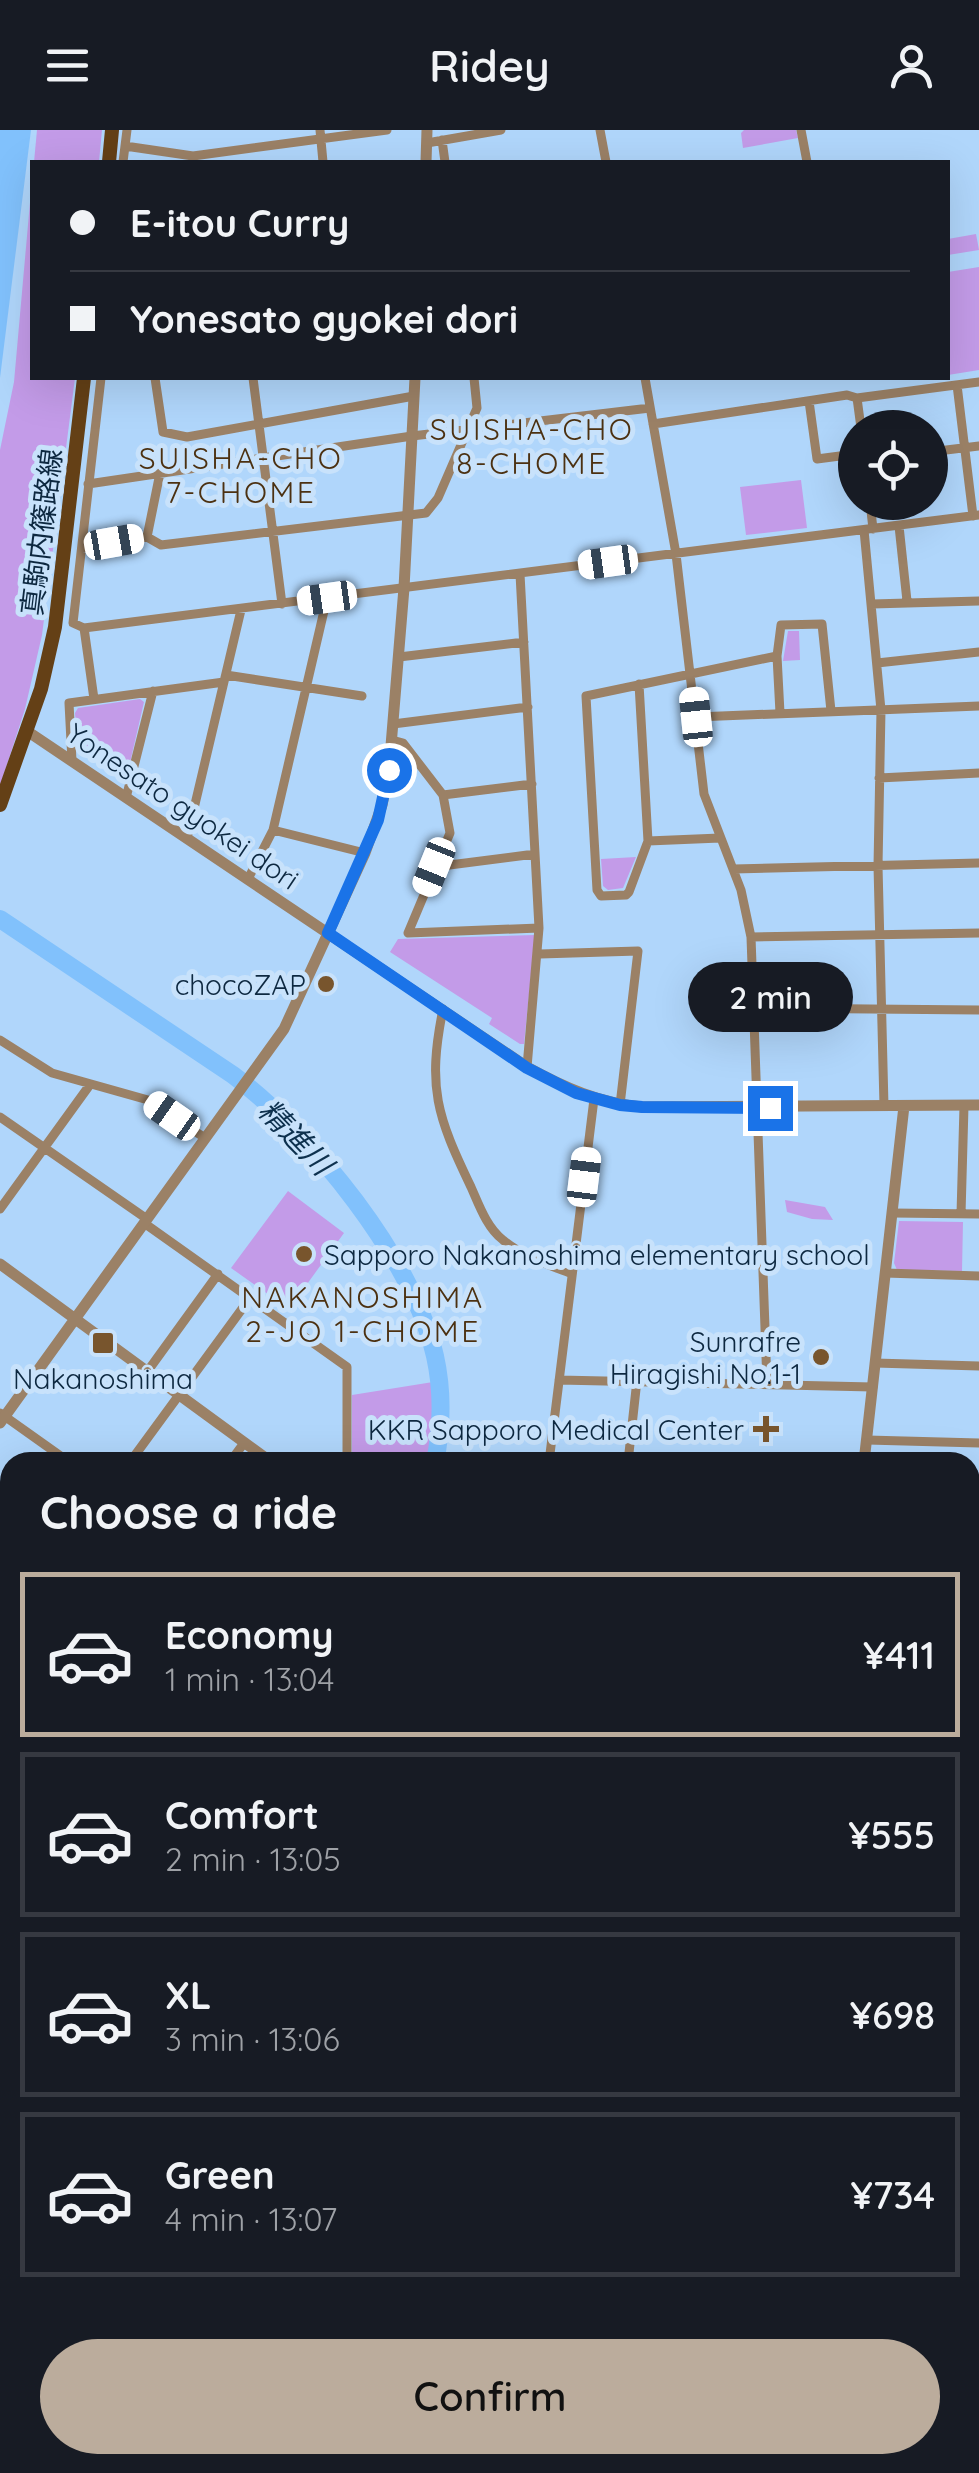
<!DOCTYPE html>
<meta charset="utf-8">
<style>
body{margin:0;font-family:Quicksand,"Noto Sans JP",sans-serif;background:#20242c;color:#f1f3f6;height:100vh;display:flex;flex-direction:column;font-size:38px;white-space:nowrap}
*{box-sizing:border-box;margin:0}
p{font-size:32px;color:#9ea1a6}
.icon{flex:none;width:55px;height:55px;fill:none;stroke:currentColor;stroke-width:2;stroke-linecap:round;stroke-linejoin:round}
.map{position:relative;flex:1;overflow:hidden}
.details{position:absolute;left:0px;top:1322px;width:980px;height:1022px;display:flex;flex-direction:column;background:#171b24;border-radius:30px 30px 0 0;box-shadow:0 10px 40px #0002}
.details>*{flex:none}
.top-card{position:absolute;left:30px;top:30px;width:920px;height:220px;border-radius:0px;box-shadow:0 10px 40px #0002;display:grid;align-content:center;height:220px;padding:0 40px;background:#171b24}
.buttons{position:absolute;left:838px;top:280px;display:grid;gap:20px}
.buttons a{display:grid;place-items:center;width:110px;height:110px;border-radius:50%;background:#171b24;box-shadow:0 10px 40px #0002;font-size:50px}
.end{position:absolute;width:45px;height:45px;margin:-22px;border:12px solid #1a73e8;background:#fff;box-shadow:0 0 0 5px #fff}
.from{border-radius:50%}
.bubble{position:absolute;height:70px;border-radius:35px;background:#171b24;box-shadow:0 10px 40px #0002;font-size:32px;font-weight:600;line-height:70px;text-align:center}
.car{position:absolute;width:30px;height:60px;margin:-30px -15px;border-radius:12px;box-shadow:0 0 8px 2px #0007;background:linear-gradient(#fff 24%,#345 0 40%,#fff 0 76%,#345 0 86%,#fff 0)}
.top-card b{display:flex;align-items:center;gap:35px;height:95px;font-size:38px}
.top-card b+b{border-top:2px solid #363941}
.top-card i{width:25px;height:25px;background:#f1f3f6}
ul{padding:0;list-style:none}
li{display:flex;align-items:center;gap:30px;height:165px;margin:0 20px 15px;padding:0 20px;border:5px solid #363941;border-radius:0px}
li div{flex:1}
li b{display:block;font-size:38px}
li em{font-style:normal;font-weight:600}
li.selected{border-color:#bbac9c}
li>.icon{width:90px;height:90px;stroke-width:1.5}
h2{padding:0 40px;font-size:45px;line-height:120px}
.primary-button{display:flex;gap:20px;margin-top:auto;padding:20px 40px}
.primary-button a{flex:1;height:115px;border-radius:60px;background:#bbac9c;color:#111;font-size:40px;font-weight:600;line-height:115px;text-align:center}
header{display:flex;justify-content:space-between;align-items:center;height:130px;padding:0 40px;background:#171b24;font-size:45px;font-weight:600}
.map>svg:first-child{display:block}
.green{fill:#c39be8}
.water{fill:#81c1fc}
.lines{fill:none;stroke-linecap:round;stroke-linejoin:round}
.river{stroke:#81c1fc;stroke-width:18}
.minor{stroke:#9b8166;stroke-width:9}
.tertiary{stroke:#9b8166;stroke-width:11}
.primary{stroke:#644016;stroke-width:14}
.trunk{stroke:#57360e;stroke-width:15}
.route{stroke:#1a73e8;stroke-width:12}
.poi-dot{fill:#78552d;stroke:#c8e2fb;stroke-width:4}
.labels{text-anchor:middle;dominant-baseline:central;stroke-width:10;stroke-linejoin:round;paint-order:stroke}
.street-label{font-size:28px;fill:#0d2840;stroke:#c8e2fb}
.poi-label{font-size:28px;fill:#0d2840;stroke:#c8e2fb;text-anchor:end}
.neighbourhood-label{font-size:30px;letter-spacing:2.5px;fill:#4c3111;stroke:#c8e2fb}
.water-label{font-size:30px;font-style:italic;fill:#0e314e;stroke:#c8e2fb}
</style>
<header><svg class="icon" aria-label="menu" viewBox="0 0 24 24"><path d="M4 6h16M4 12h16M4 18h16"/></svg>Ridey<svg class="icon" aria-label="person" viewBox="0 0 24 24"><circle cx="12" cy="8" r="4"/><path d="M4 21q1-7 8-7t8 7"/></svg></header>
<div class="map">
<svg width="979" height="2343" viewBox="0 0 979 2343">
<rect width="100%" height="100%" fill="#b0d6fb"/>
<!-- green -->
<path class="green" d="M37 0H102L99 32H34Z
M744 0H796L798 8 743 18 741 3Z
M32 50V248H75L42 505 25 579 0 656V320L14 252Z
M976 104 979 120 948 125V109Z
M979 137V240L948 245V142Z
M801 350 807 398 746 405 740 357Z
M788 501H799L800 530 783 531Z
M140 569 144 572 126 650 78 619 75 583 78 578Z
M636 727 623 758 608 760 603 756 601 729Z
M535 805 524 914H520L489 894 492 888 390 822 398 809Z
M288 1061 344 1103 289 1179 231 1138Z
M785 1070 825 1077 833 1090 812 1089 787 1082Z
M899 1091 963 1092 962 1141 897 1140 894 1133Z
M433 1252 437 1301 431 1332H352V1265Z
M356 2335H405V2343H356Z"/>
<!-- water -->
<path class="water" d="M0 0H31L0 248Z"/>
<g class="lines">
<!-- river -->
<path class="river" d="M0 789 233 945C313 1005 412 1128 435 1226 443 1262 442 1297 435 1332
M182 2335 184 2343"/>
<!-- minor -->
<path class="minor" d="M320 0 323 32
M600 0 606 32
M801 0 807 32
M442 10 445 32
M427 13 501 0
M125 16 193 26 387 0
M123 32 127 0
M101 248 73 493 84 498 979 385
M155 248 163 302 187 307 414 266
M253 248 282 474
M645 248 676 424 704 664 741 760 751 807 767 1254
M957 255 973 386
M857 268 861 298
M809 271 817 329 855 324
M653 294 847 265 857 268 979 252
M930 322 979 316
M88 354 412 306 650 278
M870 372 873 399
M899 396 907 471
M864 400 881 580 878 736 884 976
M147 407 160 343
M82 418 147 407 161 415 426 383 438 368 477 278 474 248
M520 444 539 798 527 937
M872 474 979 471
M84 498 94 569
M399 527 524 512
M877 533 979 522
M226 545 362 566
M639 554 648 711
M780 583 777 526 781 495 822 494 831 581
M696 587 979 576
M393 594 528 577
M392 610 403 613 443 665 450 703 408 803 539 798
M72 631 69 573 224 552
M879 648 979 643
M443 665 532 654
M126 668 153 561
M273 700 365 723
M187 708 241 480
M720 708 648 711 629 762 626 765 601 766 597 760 586 566 777 526
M434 737 535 724
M734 739 979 733
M248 749 273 700 327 468
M751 807 979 803
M540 824 638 821 620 975
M754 878 979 880
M443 879C427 958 437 986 471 1057 479 1075 487 1098 503 1110 522 1126 549 1135 572 1144
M0 910 52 943 148 970 205 1008
M0 987 147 1089
M0 1079 89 956
M892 1083 979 1084
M961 1084 964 976
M144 1093 347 1237V1332
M885 1143 979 1146
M875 1233 979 1236
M147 1242 218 1144
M559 1250 873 1257
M0 1283 69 1332
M867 1310 979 1313
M130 1332 250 1168
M230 1332 244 1313
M549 1332 594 969
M628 1332 637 1250
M970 1394H979
M0 1424 10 1431
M970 1495H979
M0 1505 10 1491
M0 1571 10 1578
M0 1631 10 1637
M0 1711 10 1719
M0 1805 10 1773
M970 1813H979
M0 1844 10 1851
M0 1962 10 1960
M0 2017 10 2123
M970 2063 979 2065
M0 2231 10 2233
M14 2335V2343
M154 2335V2343
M253 2343 255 2335
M352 2343 353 2335
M413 2343V2335
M473 2343 474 2335
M679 2343 681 2335
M727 2343 728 2335
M832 2343 833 2335"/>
<!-- tertiary -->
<path class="tertiary" d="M426 32 427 0
M27 601 527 937C565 958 599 973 642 977L979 975
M0 1134 271 1332
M0 1293 284 899 365 723 382 675 389 640 404 458 415 248
M864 1332 904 976
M970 1676 979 1677
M599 2343 600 2335"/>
<!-- primary -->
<path class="primary" d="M109 32 112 0
M0 675 41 559 55 497 84 248
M0 1812 10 1819
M0 1832 10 1838
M970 2204 979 2205
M970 2218H979"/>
<!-- trunk -->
<path class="trunk" d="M970 2039 979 1958
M970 2163 979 2075
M938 2343 939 2335
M951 2343 952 2335"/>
</g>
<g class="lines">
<!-- route -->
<path class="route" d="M389 640 378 690 328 803 527 938 576 963 620 975 642 977 770 978"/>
</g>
<!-- markers -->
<g class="poi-dot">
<circle cx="326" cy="854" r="10"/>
<circle cx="304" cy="1124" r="10"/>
<rect x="91" y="1201" width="24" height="24" rx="5"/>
<circle cx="821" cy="1227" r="10"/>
<path d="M761 1284h10v10h10v10h-10v10h-10v-10h-10v-10h10z"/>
</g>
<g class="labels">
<!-- street labels -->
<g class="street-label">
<text transform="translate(41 402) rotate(-83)">真駒内篠路線</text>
<text transform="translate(183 676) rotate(34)">Yonesato gyokei dori</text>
</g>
<!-- poi labels -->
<g class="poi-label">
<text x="306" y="854">chocoZAP</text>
<text x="324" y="1124" text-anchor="start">Sapporo Nakanoshima elementary school</text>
<text x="801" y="1211">Sunrafre<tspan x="801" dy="32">Hiragishi No.1-1</tspan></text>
<text x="103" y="1248" text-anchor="middle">Nakanoshima</text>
<text x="744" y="1299">KKR Sapporo Medical Center</text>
</g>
<!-- neighbourhood labels -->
<g class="neighbourhood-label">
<text x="532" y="299">SUISHA-CHO<tspan x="532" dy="34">8-CHOME</tspan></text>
<text x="241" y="328">SUISHA-CHO<tspan x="241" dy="34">7-CHOME</tspan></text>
<text x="363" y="1167">NAKANOSHIMA<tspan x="363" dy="34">2-JO 1-CHOME</tspan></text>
</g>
<!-- water labels -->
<g class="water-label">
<text transform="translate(296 1007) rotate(46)">精進川</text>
</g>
</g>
</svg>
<div class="buttons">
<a><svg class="icon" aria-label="locate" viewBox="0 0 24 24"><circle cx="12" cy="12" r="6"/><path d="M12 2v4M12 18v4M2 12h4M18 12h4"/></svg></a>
</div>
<i class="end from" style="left:389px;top:640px"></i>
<i class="end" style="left:770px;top:978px"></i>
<div class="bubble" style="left:688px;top:832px;width:165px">2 min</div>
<i class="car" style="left:114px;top:412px;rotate:80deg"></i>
<i class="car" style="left:608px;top:432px;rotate:262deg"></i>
<i class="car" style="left:327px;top:468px;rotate:262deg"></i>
<i class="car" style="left:696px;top:587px;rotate:354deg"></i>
<i class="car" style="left:434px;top:737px;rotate:202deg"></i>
<i class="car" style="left:172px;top:986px;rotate:305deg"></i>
<i class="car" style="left:584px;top:1047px;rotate:7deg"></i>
<div class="top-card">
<b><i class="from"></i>E-itou Curry</b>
<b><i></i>Yonesato gyokei dori</b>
</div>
<section class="details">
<h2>Choose a ride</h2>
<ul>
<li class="selected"><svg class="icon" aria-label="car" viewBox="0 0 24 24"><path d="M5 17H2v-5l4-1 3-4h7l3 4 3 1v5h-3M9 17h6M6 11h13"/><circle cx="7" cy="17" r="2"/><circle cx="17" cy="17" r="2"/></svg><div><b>Economy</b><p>1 min · 13:04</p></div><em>¥411</em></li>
<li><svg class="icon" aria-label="car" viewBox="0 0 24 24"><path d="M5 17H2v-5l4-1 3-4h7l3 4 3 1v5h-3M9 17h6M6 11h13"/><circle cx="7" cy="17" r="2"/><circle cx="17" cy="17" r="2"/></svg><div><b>Comfort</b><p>2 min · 13:05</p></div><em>¥555</em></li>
<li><svg class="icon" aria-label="car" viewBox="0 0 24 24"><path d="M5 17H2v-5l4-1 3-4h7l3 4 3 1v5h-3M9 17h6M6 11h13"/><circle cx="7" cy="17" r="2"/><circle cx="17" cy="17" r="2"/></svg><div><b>XL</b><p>3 min · 13:06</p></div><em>¥698</em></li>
<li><svg class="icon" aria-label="car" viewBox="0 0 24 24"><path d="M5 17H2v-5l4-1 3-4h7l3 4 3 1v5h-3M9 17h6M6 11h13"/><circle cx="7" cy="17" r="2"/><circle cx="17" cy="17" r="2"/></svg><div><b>Green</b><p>4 min · 13:07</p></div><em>¥734</em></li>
</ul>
<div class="primary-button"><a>Confirm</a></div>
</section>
</div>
